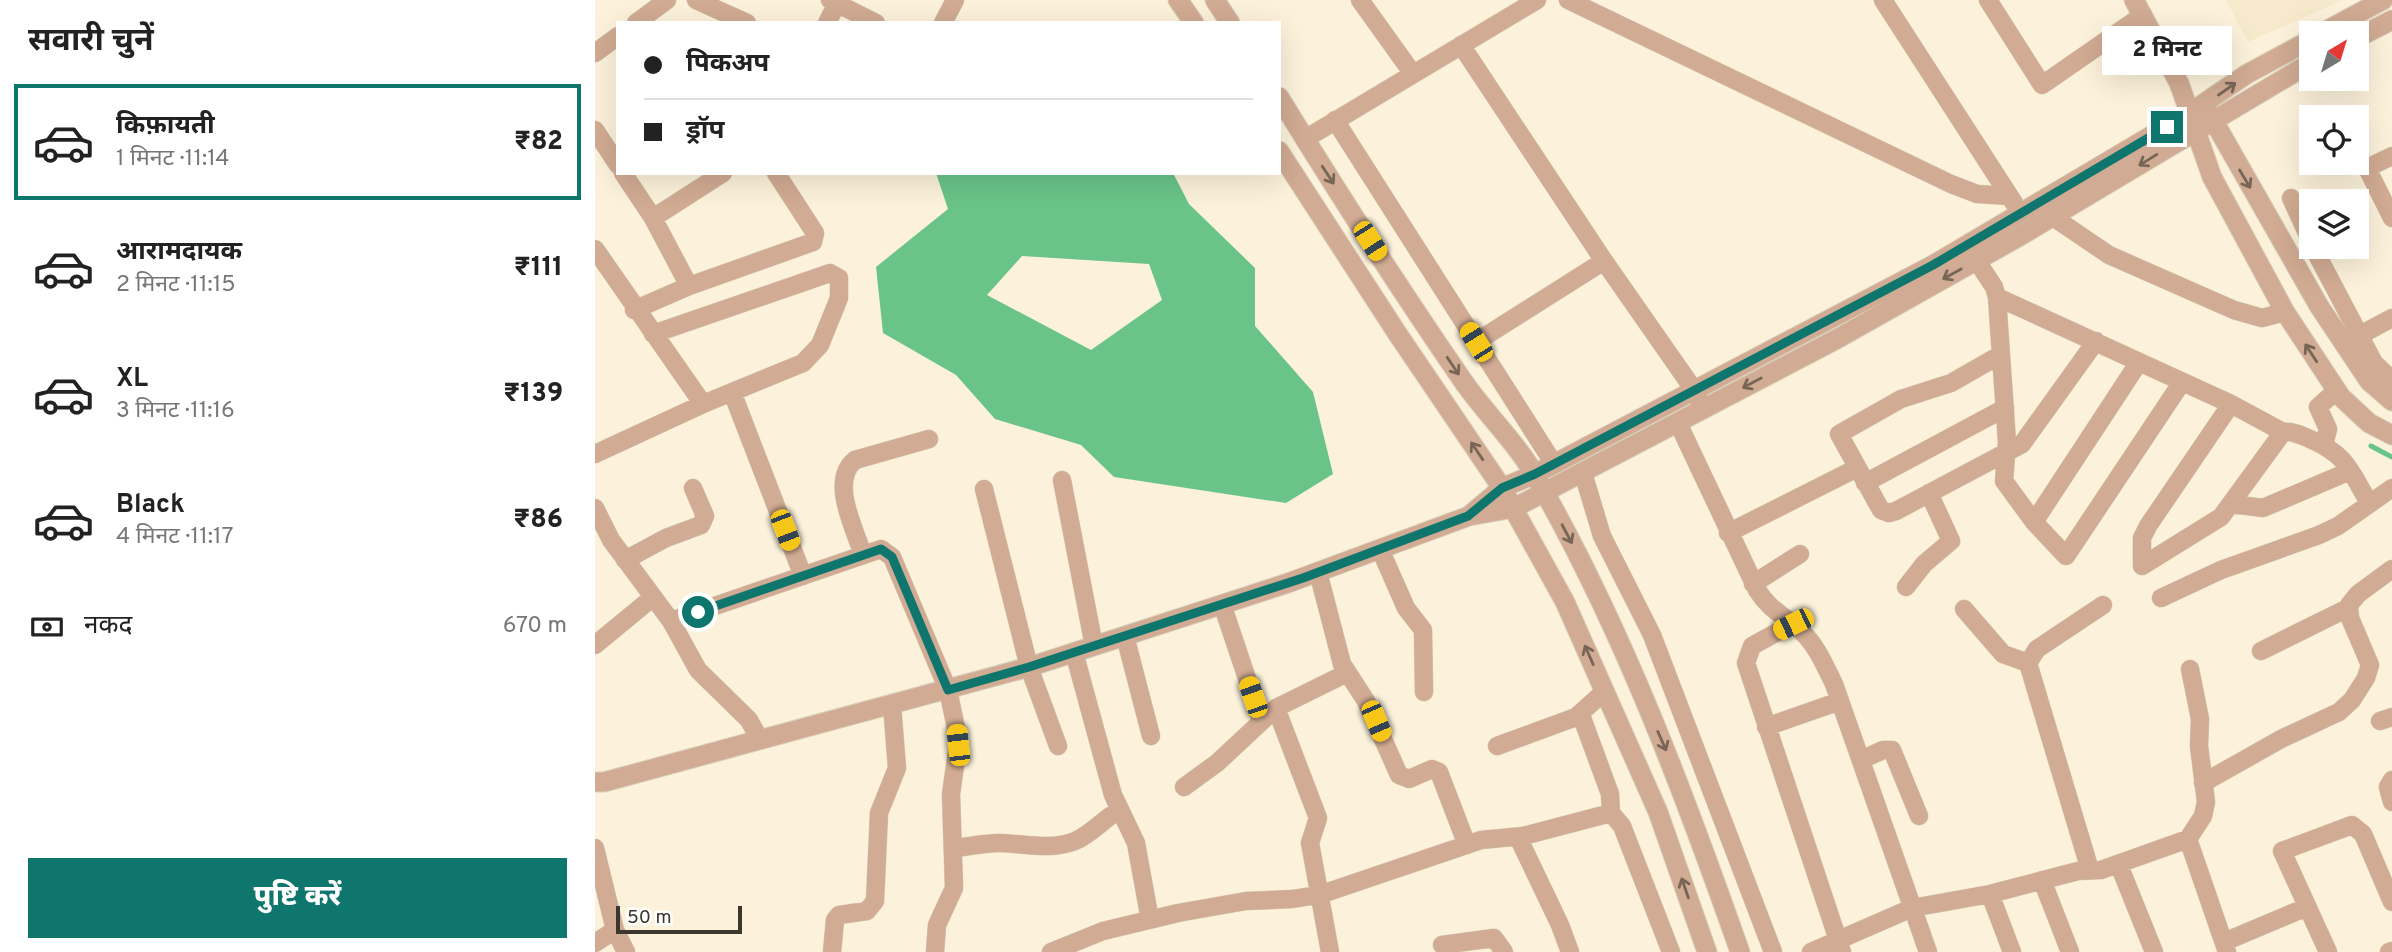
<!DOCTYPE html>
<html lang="hi">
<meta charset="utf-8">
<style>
body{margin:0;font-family:Overpass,"Noto Sans Devanagari",sans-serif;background:#f2f2f2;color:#222;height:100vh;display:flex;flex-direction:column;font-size:26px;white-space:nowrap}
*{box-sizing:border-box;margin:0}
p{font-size:23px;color:#767676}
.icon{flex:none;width:38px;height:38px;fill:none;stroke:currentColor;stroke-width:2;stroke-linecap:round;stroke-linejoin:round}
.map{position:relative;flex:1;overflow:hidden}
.details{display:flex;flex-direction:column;background:#fff;width:595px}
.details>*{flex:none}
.top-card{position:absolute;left:21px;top:21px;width:665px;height:154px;border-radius:0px;box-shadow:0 7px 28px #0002;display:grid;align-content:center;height:154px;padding:0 28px;background:#fff}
.needle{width:46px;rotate:38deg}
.controls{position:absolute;left:1704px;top:21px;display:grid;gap:14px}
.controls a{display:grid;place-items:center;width:70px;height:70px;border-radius:0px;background:#fff;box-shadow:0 7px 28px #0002;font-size:35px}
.scale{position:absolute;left:21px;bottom:18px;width:126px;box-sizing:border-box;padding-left:7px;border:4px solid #3b372e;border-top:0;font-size:19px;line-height:24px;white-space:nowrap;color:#3b372e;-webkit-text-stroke:5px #fff;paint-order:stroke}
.end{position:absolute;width:32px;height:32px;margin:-16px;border:9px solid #0f766e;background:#fff;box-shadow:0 0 0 4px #fff}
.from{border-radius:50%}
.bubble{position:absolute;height:49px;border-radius:0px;background:#fff;box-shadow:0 7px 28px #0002;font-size:23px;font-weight:800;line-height:49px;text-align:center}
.car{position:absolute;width:21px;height:42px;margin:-21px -10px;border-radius:9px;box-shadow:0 0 5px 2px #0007;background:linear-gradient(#f5c518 24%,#345 0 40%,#f5c518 0 76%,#345 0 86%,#f5c518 0)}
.top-card b{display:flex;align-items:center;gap:24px;height:66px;font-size:26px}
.top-card b+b{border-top:2px solid #e0e0e0}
.top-card i{width:18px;height:18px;background:#222}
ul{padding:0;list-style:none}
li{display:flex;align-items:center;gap:21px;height:116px;margin:0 14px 10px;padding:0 14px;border:4px solid transparent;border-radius:0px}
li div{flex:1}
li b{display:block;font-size:26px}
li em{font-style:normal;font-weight:800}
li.active{border-color:#0f766e}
li>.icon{width:63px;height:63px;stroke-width:1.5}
h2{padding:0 28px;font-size:32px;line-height:84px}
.pay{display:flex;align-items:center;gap:18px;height:77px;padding:0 28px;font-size:26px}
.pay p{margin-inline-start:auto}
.action{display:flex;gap:14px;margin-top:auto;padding:14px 28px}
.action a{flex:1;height:80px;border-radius:0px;background:#0f766e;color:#fff;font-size:28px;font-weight:800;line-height:80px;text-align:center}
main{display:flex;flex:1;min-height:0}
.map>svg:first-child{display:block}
.built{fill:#f7e9cb}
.water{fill:#6ac489;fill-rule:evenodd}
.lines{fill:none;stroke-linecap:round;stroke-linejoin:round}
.stream{stroke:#6ac489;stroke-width:5}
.minor-casing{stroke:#d9d0bc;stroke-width:19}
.tertiary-casing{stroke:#d9d0bc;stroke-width:21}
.minor{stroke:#d1ab93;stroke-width:18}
.tertiary{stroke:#d1ab93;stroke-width:19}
.oneway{stroke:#776556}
.route{stroke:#0f766e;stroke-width:9}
</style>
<main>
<section class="details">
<h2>सवारी चुनें</h2>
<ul>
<li class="active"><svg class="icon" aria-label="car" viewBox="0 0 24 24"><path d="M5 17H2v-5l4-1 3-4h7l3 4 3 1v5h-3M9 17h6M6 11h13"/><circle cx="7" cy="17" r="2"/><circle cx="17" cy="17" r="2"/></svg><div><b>किफ़ायती</b><p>1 मिनट · 11:14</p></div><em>₹82</em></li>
<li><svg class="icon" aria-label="car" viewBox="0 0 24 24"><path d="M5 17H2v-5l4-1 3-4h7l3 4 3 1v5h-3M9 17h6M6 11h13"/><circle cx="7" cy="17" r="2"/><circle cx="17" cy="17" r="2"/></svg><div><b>आरामदायक</b><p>2 मिनट · 11:15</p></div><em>₹111</em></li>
<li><svg class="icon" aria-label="car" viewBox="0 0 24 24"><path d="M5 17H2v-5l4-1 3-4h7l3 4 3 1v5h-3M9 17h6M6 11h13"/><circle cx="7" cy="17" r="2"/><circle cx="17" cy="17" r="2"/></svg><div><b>XL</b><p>3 मिनट · 11:16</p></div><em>₹139</em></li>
<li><svg class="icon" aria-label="car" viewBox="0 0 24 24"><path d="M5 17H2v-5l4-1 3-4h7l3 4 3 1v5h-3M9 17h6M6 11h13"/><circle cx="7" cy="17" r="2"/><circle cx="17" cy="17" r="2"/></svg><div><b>Black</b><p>4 मिनट · 11:17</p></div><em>₹86</em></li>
</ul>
<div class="pay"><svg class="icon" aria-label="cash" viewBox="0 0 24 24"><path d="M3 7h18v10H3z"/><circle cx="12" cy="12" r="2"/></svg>नकद<p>670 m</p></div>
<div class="action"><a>पुष्टि करें</a></div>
</section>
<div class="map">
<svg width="1797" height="952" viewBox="0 0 1797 952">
<rect width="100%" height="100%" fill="#fcf2db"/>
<!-- built -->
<path class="built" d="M1631 0H1748L1653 42Z"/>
<!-- water -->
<path class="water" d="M341 173H578L594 204 660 268V326L718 392 738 474 691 503 519 477 486 445 400 419 361 375 288 333 281 267 353 209ZM427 256 554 264 567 300 496 350 392 295Z"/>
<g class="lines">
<!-- stream -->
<path class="stream" d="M1776 446 1797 457"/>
<!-- minor casing -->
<g class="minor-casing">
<path id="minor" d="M101 0 152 23
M235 0 281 23
M765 0 818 74
M973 0 1356 184 1382 194 1414 196
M1288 0 1419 203
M1393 0 1447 85 1548 15
M41 23 72 0
M232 23 242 3
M348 23 360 0
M866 45 1009 261 1099 390 1109 409
M0 53 23 36
M740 120 959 464
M0 130 23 165
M710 139 942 0
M1797 156 1772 168 1797 218
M28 173 58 218 94 286
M1696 198 1717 244
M1458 217 1514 255 1639 310 1667 318 1690 312
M58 218 128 173
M1718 247 1779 363 1797 380
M0 249 108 404
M1382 261 1399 287 1402 297 1412 442 1409 481 1439 522 1471 556 1587 382
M1402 297 1636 404 1688 432
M39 310 94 286 218 242 220 233 181 173
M1754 341 1797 318
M881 342 1009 261
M1405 355 1356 383 1306 399 1244 434 1286 510 1294 513 1301 511 1427 444 1501 341
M137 392 208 576
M1083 423 1162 590C1177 613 1190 615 1207 632 1222 646 1230 666 1239 684L1333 952
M1729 445 1733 429 1723 407 1742 390
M0 454 108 404 208 363 225 345 244 298V278L235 273 58 334
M988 473 1007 536 1057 635 1178 952
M467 480 499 646
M1270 483 1410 408
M389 489 434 667 463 746
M1637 504 1668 508 1755 471
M0 508 16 540 76 621 103 670 154 720 165 740
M1439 522 1544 362
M1133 533 1262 468
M785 549 811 608 828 630 829 692
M268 555C260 529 234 481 260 460L334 439
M30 560 71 538 106 525 110 516 98 488
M1547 566 1626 517 1688 432C1698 431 1706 435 1715 439 1752 455 1755 470 1774 503
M1547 566V538L1553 526 1636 404
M723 572 747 664 771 701 804 775 814 779 837 769 844 772 872 845
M1158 584 1205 554
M1311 587 1329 564 1356 541 1334 493
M1566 598 1626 570 1724 535 1743 526 1797 488
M627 604 666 720
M1369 609 1408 654 1433 663
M76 621 286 549 297 557 353 690 361 728 363 745 356 794 359 888 342 925 340 952
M1197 624 1157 646 1151 663 1247 952
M530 636 556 736
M0 645 57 598
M1666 651 1753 608
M479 652 518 795 541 843 555 920
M681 708 723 818 715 843 735 952
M986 715 1015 794 1016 813
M1785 721 1797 717
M1171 727 1245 701
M902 746 981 717 1010 691
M1266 760 1288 750H1297L1324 816
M1797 780 1793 787 1797 802
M1608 783 1686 739 1744 712 1757 700 1771 678 1775 665 1755 618 1754 605 1763 594 1797 569
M589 787 622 763 681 708 752 673
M923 837 965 925 975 952
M1593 839 1608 816 1611 802 1604 746 1605 719 1595 669
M0 848 20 930 31 952
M358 848C373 847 388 843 403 843 428 843 455 851 480 841 497 834 509 818 525 810
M1524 865 1559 952
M1495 870 1433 663 1442 649 1508 605
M1447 880 1475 952
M1395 894 1417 952
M1629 942 1712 907
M0 943 20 930
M847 945 899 938 909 952
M237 952 240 920 244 915 272 911 280 901 284 813 302 768 297 705
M456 952 508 931 583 913 651 901 698 899 727 894 886 840 928 836 1016 813 1027 826 1076 952
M1216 952 1317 908 1395 894 1483 871 1506 870 1593 839 1632 952
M1733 952 1687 851 1757 825 1768 834 1797 902
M1794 952 1797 951"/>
</g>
<!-- tertiary casing -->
<g class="tertiary-casing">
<path id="tertiary" d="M583 0 599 23
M620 0 635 23
M1539 0 1584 83 1617 177 1690 312 1746 397 1774 423 1797 435
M1727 33 1788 0
M1762 38 1797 20
M684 97C743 193 804 288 868 381 890 413 922 443 941 477 1027 627 1088 790 1145 952
M1613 111 1724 306 1774 381 1797 401
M684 151 802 333 907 488 970 602 1063 812 1112 952
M875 515 907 488 940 474 1338 265 1593 114 1652 74 1717 39
M0 782H9L434 667 693 583 874 516 919 508 1240 340 1425 236 1717 62"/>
</g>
<!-- minor -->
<use href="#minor" class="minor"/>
<!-- tertiary -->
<use href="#tertiary" class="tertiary"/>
</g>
<!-- one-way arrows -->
<defs><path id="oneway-shaft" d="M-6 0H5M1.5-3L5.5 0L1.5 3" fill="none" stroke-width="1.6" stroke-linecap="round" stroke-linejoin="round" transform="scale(1.75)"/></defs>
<g class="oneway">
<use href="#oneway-shaft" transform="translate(1632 89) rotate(-35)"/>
<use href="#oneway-shaft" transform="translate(1553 160) rotate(148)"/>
<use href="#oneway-shaft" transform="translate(733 175) rotate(57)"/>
<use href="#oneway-shaft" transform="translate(1650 179) rotate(59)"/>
<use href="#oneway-shaft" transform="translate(1357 274) rotate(151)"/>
<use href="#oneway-shaft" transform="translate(1716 353) rotate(-123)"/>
<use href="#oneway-shaft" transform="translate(858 366) rotate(56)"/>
<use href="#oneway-shaft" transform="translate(1157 383) rotate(152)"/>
<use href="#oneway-shaft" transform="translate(882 451) rotate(-124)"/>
<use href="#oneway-shaft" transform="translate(972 534) rotate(62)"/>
<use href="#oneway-shaft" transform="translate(994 655) rotate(-114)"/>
<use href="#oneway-shaft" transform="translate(1067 741) rotate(66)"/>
<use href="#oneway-shaft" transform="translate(1090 888) rotate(-109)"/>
</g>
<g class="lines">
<!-- route -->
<path class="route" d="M103 612 286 549 297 557 353 690 434 667 708 578 873 516 907 488 940 474 1338 265 1572 127"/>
</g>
</svg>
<div class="controls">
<a><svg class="needle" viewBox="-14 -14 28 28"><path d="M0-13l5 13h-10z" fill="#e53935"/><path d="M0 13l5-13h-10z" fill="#767676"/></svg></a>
<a><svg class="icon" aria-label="locate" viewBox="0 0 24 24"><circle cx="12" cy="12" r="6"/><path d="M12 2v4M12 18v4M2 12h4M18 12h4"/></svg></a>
<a><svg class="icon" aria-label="layers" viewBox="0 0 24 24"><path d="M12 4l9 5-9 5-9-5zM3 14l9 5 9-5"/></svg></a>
</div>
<div class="scale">50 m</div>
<i class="end from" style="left:103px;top:612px"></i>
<i class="end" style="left:1572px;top:127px"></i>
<div class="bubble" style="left:1507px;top:26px;width:130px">2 मिनट</div>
<i class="car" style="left:775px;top:241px;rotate:147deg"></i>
<i class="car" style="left:881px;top:342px;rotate:328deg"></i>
<i class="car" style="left:190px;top:530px;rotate:159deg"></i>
<i class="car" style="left:1198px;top:624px;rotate:244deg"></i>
<i class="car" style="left:658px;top:697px;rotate:341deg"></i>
<i class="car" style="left:781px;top:721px;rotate:157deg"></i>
<i class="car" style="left:363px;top:745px;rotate:354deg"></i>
<div class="top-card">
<b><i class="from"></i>पिकअप</b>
<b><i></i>ड्रॉप</b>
</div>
</div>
</main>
